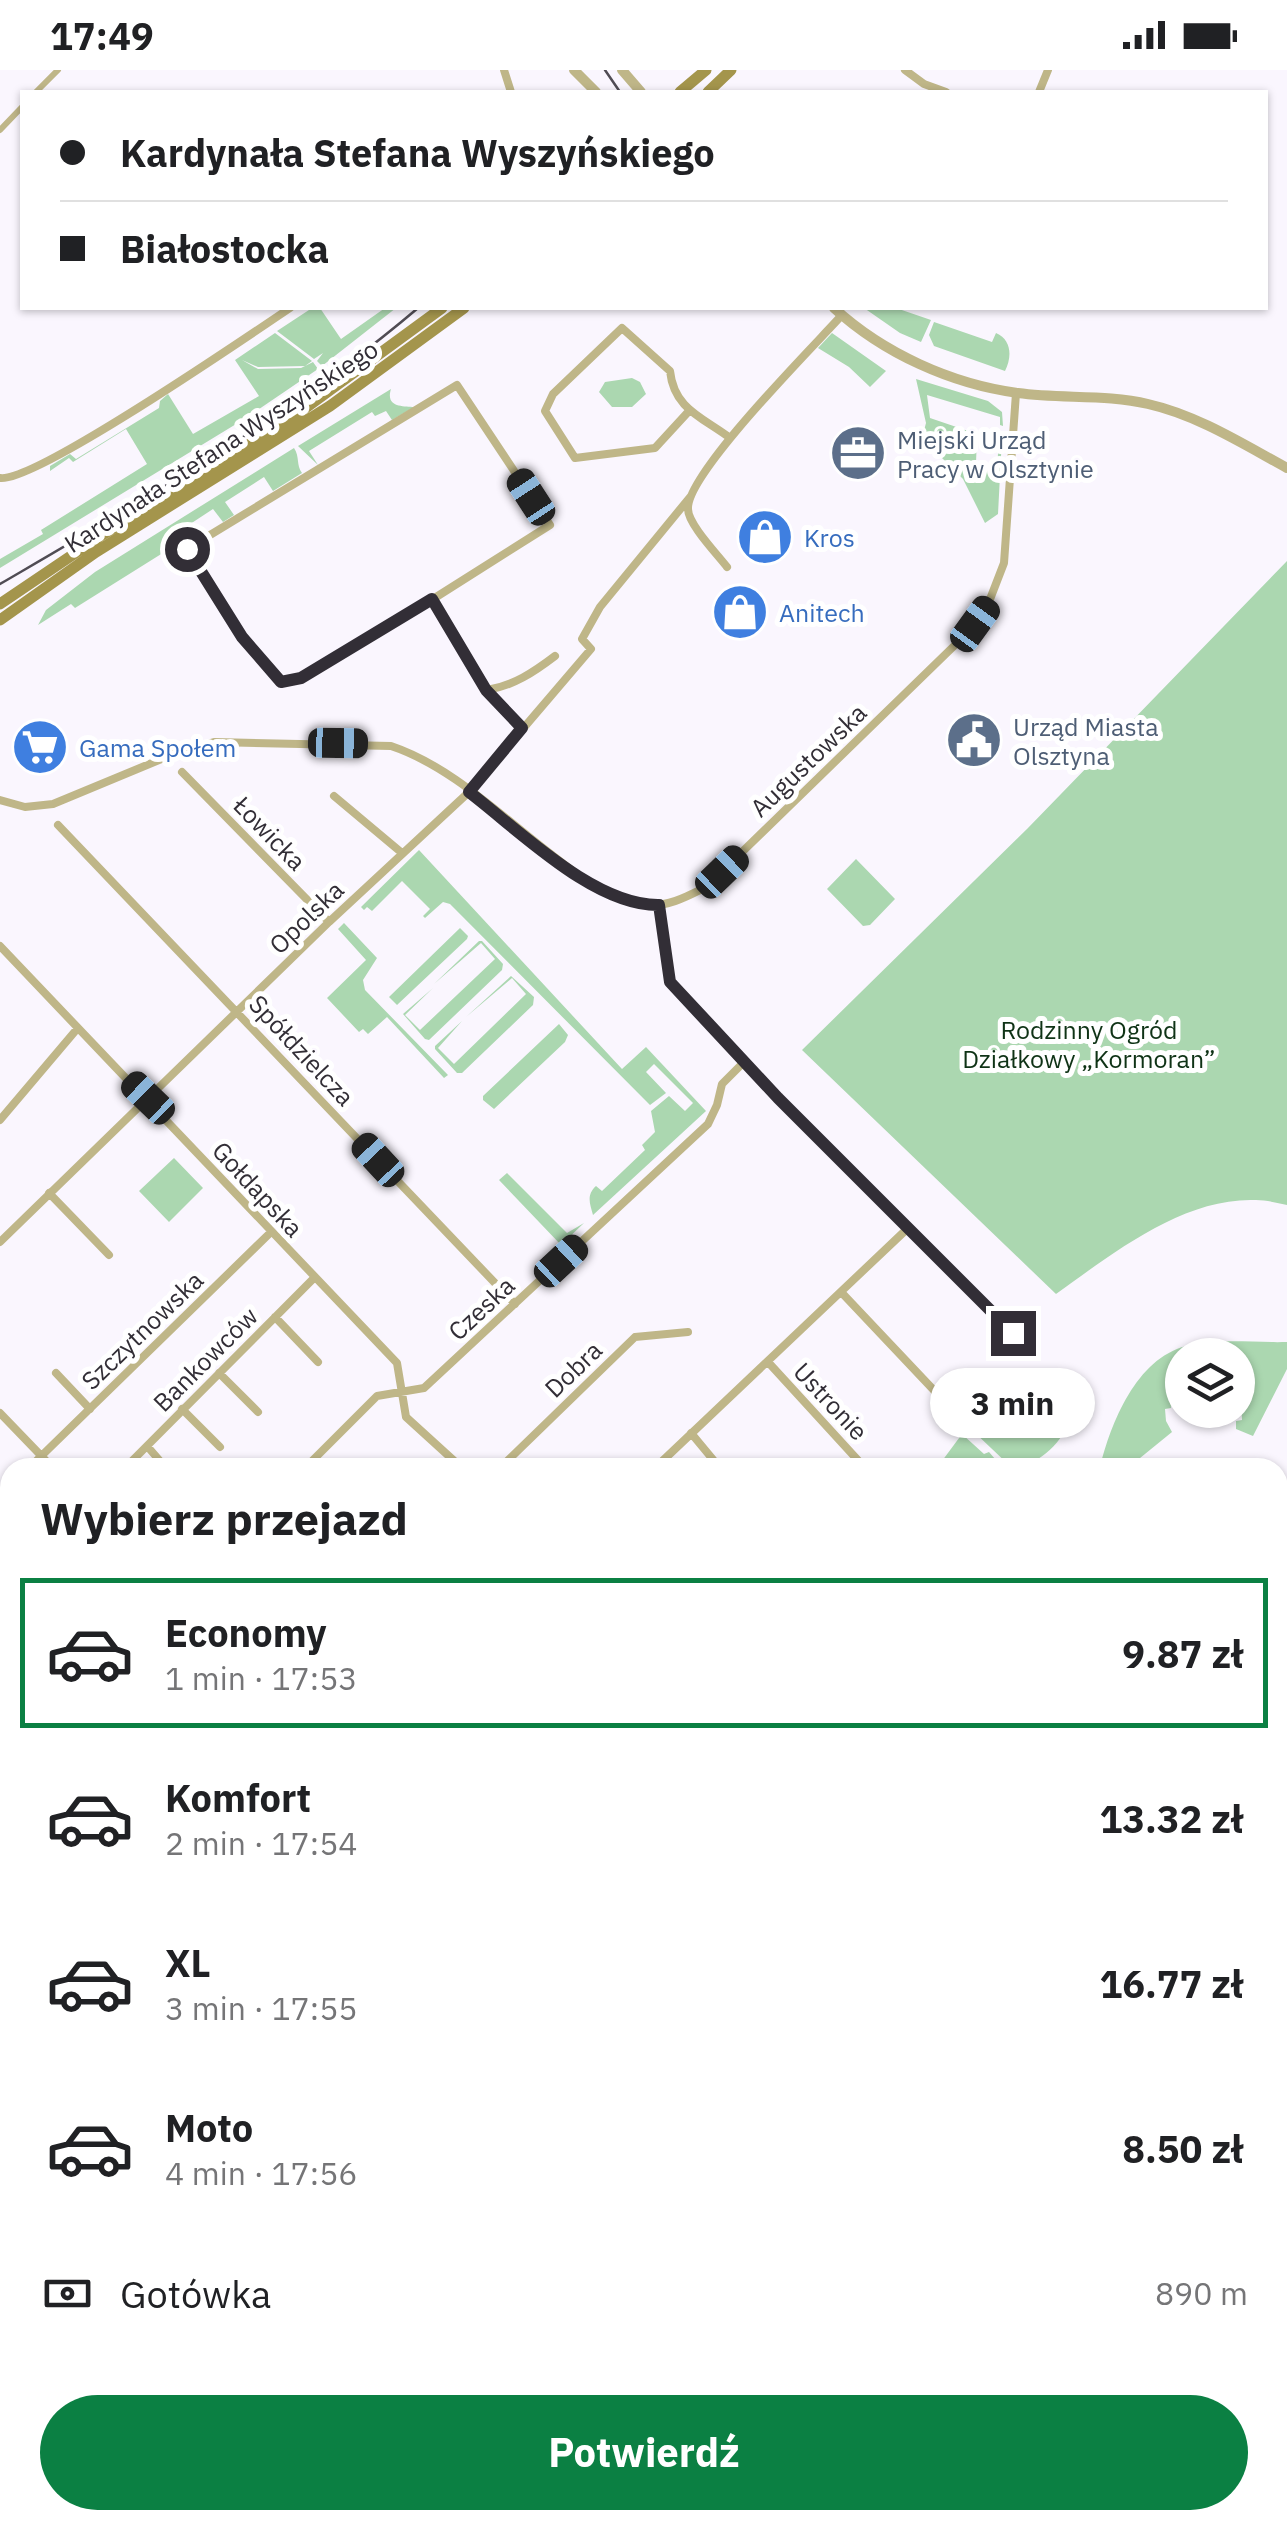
<!DOCTYPE html>
<html lang="pl">
<meta charset="utf-8">
<style>
body{margin:0;font-family:"IBM Plex Sans",sans-serif;background:#f2f2f2;color:#202124;height:100vh;display:flex;flex-direction:column;font-size:38px;white-space:nowrap}
*{box-sizing:border-box;margin:0}
p{font-size:32px;color:#757577}
.icon{flex:none;width:55px;height:55px;fill:none;stroke:currentColor;stroke-width:2;stroke-linecap:round;stroke-linejoin:round}
.map{position:relative;flex:1;overflow:hidden}
.sheet{position:absolute;left:0px;top:1388px;width:1288px;height:1072px;display:flex;flex-direction:column;background:#fff;border-radius:30px 30px 0 0;box-shadow:0 2px 8px #0004}
.sheet>*{flex:none}
.guide{position:absolute;left:20px;top:20px;width:1248px;height:220px;border-radius:0px;box-shadow:0 2px 8px #0004;display:grid;align-content:center;height:220px;padding:0 40px;background:#fff}
.controls{position:absolute;left:1165px;top:1268px;display:grid;gap:20px}
.controls a{display:grid;place-items:center;width:90px;height:90px;border-radius:50%;background:#fff;box-shadow:0 2px 8px #0004;font-size:50px}
.end{position:absolute;width:45px;height:45px;margin:-22px;border:12px solid #322e36;background:#fff;box-shadow:0 0 0 5px #fff}
.from{border-radius:50%}
.bubble{position:absolute;height:70px;border-radius:35px;background:#fff;box-shadow:0 2px 8px #0004;font-size:32px;font-weight:700;line-height:70px;text-align:center}
.car{position:absolute;width:30px;height:60px;margin:-30px -15px;border-radius:12px;box-shadow:0 0 8px 2px #0007;background:linear-gradient(#222 24%,#8ab4d8 0 40%,#222 0 76%,#8ab4d8 0 86%,#222 0)}
.guide b{display:flex;align-items:center;gap:35px;height:95px;font-size:38px}
.guide b+b{border-top:2px solid #e0e0e0}
.guide i{width:25px;height:25px;background:#202124}
ul{padding:0;list-style:none}
li{display:flex;align-items:center;gap:30px;height:150px;margin:0 20px 15px;padding:0 20px;border:5px solid transparent;border-radius:0px}
li div{flex:1}
li b{display:block;font-size:38px}
li em{font-style:normal;font-weight:700}
li.active{border-color:#0b8043}
li>.icon{width:90px;height:90px;stroke-width:1.5}
h2{padding:0 40px;font-size:45px;line-height:120px}
.pay{display:flex;align-items:center;gap:25px;height:110px;padding:0 40px;font-size:38px}
.pay p{margin-inline-start:auto}
.button{display:flex;gap:20px;margin-top:auto;padding:20px 40px}
.button a{flex:1;height:115px;border-radius:60px;background:#0b8043;color:#fff;font-size:40px;font-weight:700;line-height:115px;text-align:center}
.status{display:flex;justify-content:space-between;align-items:center;height:70px;padding:0 50px;background:#fff;direction:ltr}
.status svg{height:28px;fill:currentColor}
.map>svg:first-child{display:block}
.green{fill:#abd7b0}
.lines{fill:none;stroke-linecap:round;stroke-linejoin:round}
.stream{stroke:#7fd2d8;stroke-width:2.5}
.pedestrian{stroke:#bfb688;stroke-width:6}
.minor{stroke:#bfb688;stroke-width:8}
.tertiary{stroke:#bfb688;stroke-width:10}
.secondary{stroke:#a4954c;stroke-width:11}
.tram{stroke:#504c54;stroke-width:2.5}
.route{stroke:#322e36;stroke-width:12}
.labels{text-anchor:middle;dominant-baseline:central;stroke-width:10;stroke-linejoin:round;paint-order:stroke}
.service-label{font-size:25px;fill:#4e5e75;stroke:#fff;text-anchor:start}
.street-label{font-size:25px;fill:#322e36;stroke:#fff}
.shop-label{font-size:25px;fill:#366cbe;stroke:#fff;text-anchor:start}
.park-label{font-size:25px;fill:#0f3316;stroke:#fff}
</style>
<div class="status"><b>17:49</b><svg viewBox="0 0 49 12"><path d="M0 12V9h3v3zM5 12V6h3v6zM10 12V3h3v9zM15 12V0h3v12zM26 1h20v11H26zM47 4h2v5h-2z"/></svg></div>
<div class="map">
<svg width="1287" height="2459" viewBox="0 0 1287 2459">
<rect width="100%" height="100%" fill="#faf6fe"/>
<!-- green -->
<path class="green" d="M312 238H320L341 269 385 238H396L322 296 317 291 323 283 314 289 277 261Z
M864 238H896L931 250 921 272 900 263Z
M934 252 992 272 996 263C1012 270 1012 287 1005 301L934 276 929 265Z
M275 263 312 291 305 296 258 297 242 290 258 299 301 298 313 292 318 299 246 348 0 498V489L43 464 41 460 147 394 126 359 73 392 69 388 50 401V396L70 384 76 389 159 338 160 331 168 324 193 364 259 326 235 290Z
M832 263 886 301 870 317 849 297 818 278Z
M632 308 640 312 646 324 632 337H612L599 322 605 312Z
M916 309 988 331 1002 342 1003 356 1000 355V347L927 325 930 348 977 364 976 394 997 401 999 366 1002 367 998 444 985 453 963 409 922 368 926 353Z
M391 319C385 338 404 336 414 337L392 350 386 341 375 346 372 342 309 381 318 395 298 376Z
M294 378C300 387 296 395 302 403L273 421 264 407 225 432 234 445 223 452 213 439 175 464 182 479 174 476 75 538 71 534 38 555 46 540 95 502Z
M1287 491V1135C1277 1133 1266 1130 1256 1130 1183 1127 1112 1184 1056 1224L802 980 1028 758Z
M419 780 622 999 646 977 706 1041 593 1145C590 1134 586 1125 596 1116L602 1121 645 1080 642 1075 655 1062 651 1041 669 1026 685 1041 693 1033 654 994 646 1002 666 1023 650 1035 450 834 443 832 425 848 423 846 430 839 402 811 372 841 367 837 364 840 361 837Z
M856 789 895 829 870 855 863 856 827 819Z
M344 853 377 888 363 910 365 920 448 1005 444 1008 387 947 368 964 363 959 359 962 327 928 366 890 338 859Z
M460 858 468 866 467 869 397 935 389 927Z
M479 871H482L503 894 502 900 429 970 425 969 403 944 433 918 405 945 420 960 495 889 481 873 434 914Z
M511 906 534 927 533 935 462 1003H457L435 979V976L462 951 438 978 454 994 526 924 512 908 466 947Z
M559 954 568 965 565 972 494 1039 483 1030V1026Z
M174 1088 203 1118 169 1152 139 1121Z
M507 1103 567 1163 584 1153 561 1175 499 1110Z
M1287 1272V1299L1253 1366 1236 1359V1351L1242 1350 1238 1285H1182V1318L1170 1319 1171 1338 1165 1339 1166 1351 1172 1362 1129 1397H1100C1111 1353 1136 1289 1186 1276 1217 1268 1255 1273 1287 1272Z
M1012 1307 1041 1309 1071 1348C1063 1372 1037 1398 1011 1397L972 1360Z
M962 1364 984 1384 989 1382 1002 1397H946L942 1391Z
M10 1975V2450H283L276 2459H0V1985Z
M1278 2108 1287 2122V2459H714L707 2450H1278Z
M436 2450H517L523 2459H432Z"/>
<g class="lines">
<!-- stream -->
<path class="stream" d="M4 1891 10 1896"/>
<!-- pedestrian -->
<path class="pedestrian" d="M36 22 58 0
M0 60 22 37"/>
<!-- minor -->
<path class="minor" d="M504 0 511 22
M905 0 924 14 946 22
M1039 22 1048 0
M689 341 655 378 575 388 545 341 553 324 622 258 670 301C674 339 702 347 730 368
M0 408C35 413 248 266 290 238
M727 497C717 484 688 454 688 439 686 404 814 276 842 245
M433 529 550 455 457 315 187 479C216 526 243 572 281 612L301 608 433 529 487 620 522 658
M487 620C513 616 534 602 555 586
M182 702 329 852
M334 726 402 783
M0 730 25 737 53 734 176 683 214 672 391 676C451 696 502 747 552 785 580 807 610 832 647 835 668 837 688 826 706 817L955 575 987 537 1004 493 1016 323
M58 755 515 1234
M659 835 669 912 779 1028 1013 1263
M0 876 397 1293 406 1347 462 1398
M0 1050 77 959
M49 1123 109 1185
M0 1172 329 852 469 722 591 579 582 569 600 537 691 426
M842 1223 945 1332 959 1353
M275 1247 318 1292
M768 1292 865 1398
M56 1303 90 1339
M219 1303 258 1342
M182 1339 220 1377
M0 1343 53 1398
M691 1363 720 1398
M147 1376 160 1391
M29 1398 270 1163
M125 1398 314 1208
M305 1398 377 1326 424 1318 708 1054 717 1035 722 1014 744 992
M500 1398 635 1267 688 1262
M655 1398 907 1159
M0 1428 10 1417
M1278 2099 1287 2092
M947 2459 953 2450"/>
<!-- tertiary -->
<path class="tertiary" d="M574 0 596 22
M622 0 641 22
M834 238C883 283 951 314 1018 323 1061 329 1107 324 1148 334 1197 345 1243 374 1287 398
M905 2450 917 2459"/>
<!-- secondary -->
<path class="secondary" d="M680 22 706 0
M708 22 731 0
M0 534 102 465 289 350 442 238
M0 550 96 482 330 336 464 238
M0 1506 10 1515
M0 1531 10 1540
M385 2459 388 2450
M404 2459 407 2450"/>
<!-- tram -->
<path class="tram" d="M605 0 620 22
M0 514C144 430 291 346 418 238"/>
</g>
<g class="lines">
<!-- route -->
<path class="route" d="M187 479 242 567 281 612 301 608 432 529 486 620 522 658 469 722C519 760 594 836 659 835L670 912 778 1028 1013 1263"/>
</g>
<!-- icons -->
<defs>
<g id="office-disc" transform="scale(2.875)"><circle r="9.5" fill="#5c6f8a" stroke="#fff"/><path d="M-6-3h4V-5.5h4V-3h4V5H-6ZM-1-4.5V-3h2v-1.5ZM-6 0V1H6V0Z" fill="#fff"/></g>
<g id="shop-disc" transform="scale(2.875)"><circle r="9.5" fill="#3f7fe0" stroke="#fff"/><path d="M-5-2.5h2.3a2.7 3.5 0 0 1 5.4 0H5L5.5 6h-11ZM-1.5-2.5h3a1.5 2.3 0 0 0-3 0Z" fill="#fff"/></g>
<g id="civic-disc" transform="scale(2.875)"><circle r="9.5" fill="#5c6f8a" stroke="#fff"/><path d="M-.6-6.5H3V-4.5H.6V-3L4-1V1h2V6H-6V1h2V-1L-.6-3ZM-1.2 2.5V6h2.4V2.5Z" fill="#fff"/></g>
<g id="supermarket-disc" transform="scale(2.875)"><circle r="9.5" fill="#3f7fe0" stroke="#fff"/><path d="M-6-5.5h2.5l.6 2H6L4.5 2H-2.5L-4.4-4H-6ZM-1.5 3.2a1.3 1.3 0 1 0 .1 0ZM3 3.2a1.3 1.3 0 1 0 .1 0Z" fill="#fff"/></g>
</defs>
<g fill-rule="evenodd">
<use href="#office-disc" x="858" y="383"/>
<use href="#shop-disc" x="765" y="467"/>
<use href="#shop-disc" x="740" y="542"/>
<use href="#civic-disc" x="974" y="670"/>
<use href="#supermarket-disc" x="40" y="677"/>
</g>
<g class="labels">
<!-- service labels -->
<g class="service-label">
<text x="897" y="369">Miejski Urząd<tspan x="897" dy="29">Pracy w Olsztynie</tspan></text>
<text x="1013" y="656">Urząd Miasta<tspan x="1013" dy="29">Olsztyna</tspan></text>
</g>
<!-- street labels -->
<g class="street-label">
<text transform="translate(221 376) rotate(-33)">Kardynała Stefana Wyszyńskiego</text>
<text transform="translate(808 690) rotate(-44)">Augustowska</text>
<text transform="translate(270 763) rotate(46)">Łowicka</text>
<text transform="translate(306 847) rotate(-44)">Opolska</text>
<text transform="translate(302 980) rotate(47)">Spółdzielcza</text>
<text transform="translate(258 1119) rotate(47)">Gołdapska</text>
<text transform="translate(481 1238) rotate(-43)">Czeska</text>
<text transform="translate(142 1260) rotate(-44)">Szczytnowska</text>
<text transform="translate(205 1289) rotate(-45)">Bankowców</text>
<text transform="translate(573 1299) rotate(-44)">Dobra</text>
<text transform="translate(831 1331) rotate(47)">Ustronie</text>
</g>
<!-- shop labels -->
<g class="shop-label">
<text x="804" y="467">Kros</text>
<text x="779" y="542">Anitech</text>
<text x="79" y="677">Gama Społem</text>
</g>
<!-- park labels -->
<g class="park-label">
<text x="1089" y="959">Rodzinny Ogród<tspan x="1089" dy="29">Działkowy „Kormoran”</tspan></text>
</g>
</g>
</svg>
<div class="controls">
<a><svg class="icon" aria-label="layers" viewBox="0 0 24 24"><path d="M12 4l9 5-9 5-9-5zM3 14l9 5 9-5"/></svg></a>
</div>
<i class="end from" style="left:187px;top:479px"></i>
<i class="end" style="left:1013px;top:1263px"></i>
<div class="bubble" style="left:930px;top:1298px;width:165px">3 min</div>
<i class="car" style="left:531px;top:427px;rotate:327deg"></i>
<i class="car" style="left:975px;top:554px;rotate:36deg"></i>
<i class="car" style="left:338px;top:673px;rotate:91deg"></i>
<i class="car" style="left:722px;top:802px;rotate:46deg"></i>
<i class="car" style="left:148px;top:1028px;rotate:314deg"></i>
<i class="car" style="left:378px;top:1090px;rotate:317deg"></i>
<i class="car" style="left:561px;top:1191px;rotate:47deg"></i>
<div class="guide">
<b><i class="from"></i>Kardynała Stefana Wyszyńskiego</b>
<b><i></i>Białostocka</b>
</div>
<section class="sheet">
<h2>Wybierz przejazd</h2>
<ul>
<li class="active"><svg class="icon" aria-label="car" viewBox="0 0 24 24"><path d="M5 17H2v-5l4-1 3-4h7l3 4 3 1v5h-3M9 17h6M6 11h13"/><circle cx="7" cy="17" r="2"/><circle cx="17" cy="17" r="2"/></svg><div><b>Economy</b><p>1 min · 17:53</p></div><em>9.87 zł</em></li>
<li><svg class="icon" aria-label="car" viewBox="0 0 24 24"><path d="M5 17H2v-5l4-1 3-4h7l3 4 3 1v5h-3M9 17h6M6 11h13"/><circle cx="7" cy="17" r="2"/><circle cx="17" cy="17" r="2"/></svg><div><b>Komfort</b><p>2 min · 17:54</p></div><em>13.32 zł</em></li>
<li><svg class="icon" aria-label="car" viewBox="0 0 24 24"><path d="M5 17H2v-5l4-1 3-4h7l3 4 3 1v5h-3M9 17h6M6 11h13"/><circle cx="7" cy="17" r="2"/><circle cx="17" cy="17" r="2"/></svg><div><b>XL</b><p>3 min · 17:55</p></div><em>16.77 zł</em></li>
<li><svg class="icon" aria-label="car" viewBox="0 0 24 24"><path d="M5 17H2v-5l4-1 3-4h7l3 4 3 1v5h-3M9 17h6M6 11h13"/><circle cx="7" cy="17" r="2"/><circle cx="17" cy="17" r="2"/></svg><div><b>Moto</b><p>4 min · 17:56</p></div><em>8.50 zł</em></li>
</ul>
<div class="pay"><svg class="icon" aria-label="cash" viewBox="0 0 24 24"><path d="M3 7h18v10H3z"/><circle cx="12" cy="12" r="2"/></svg>Gotówka<p>890 m</p></div>
<div class="button"><a>Potwierdź</a></div>
</section>
</div>
